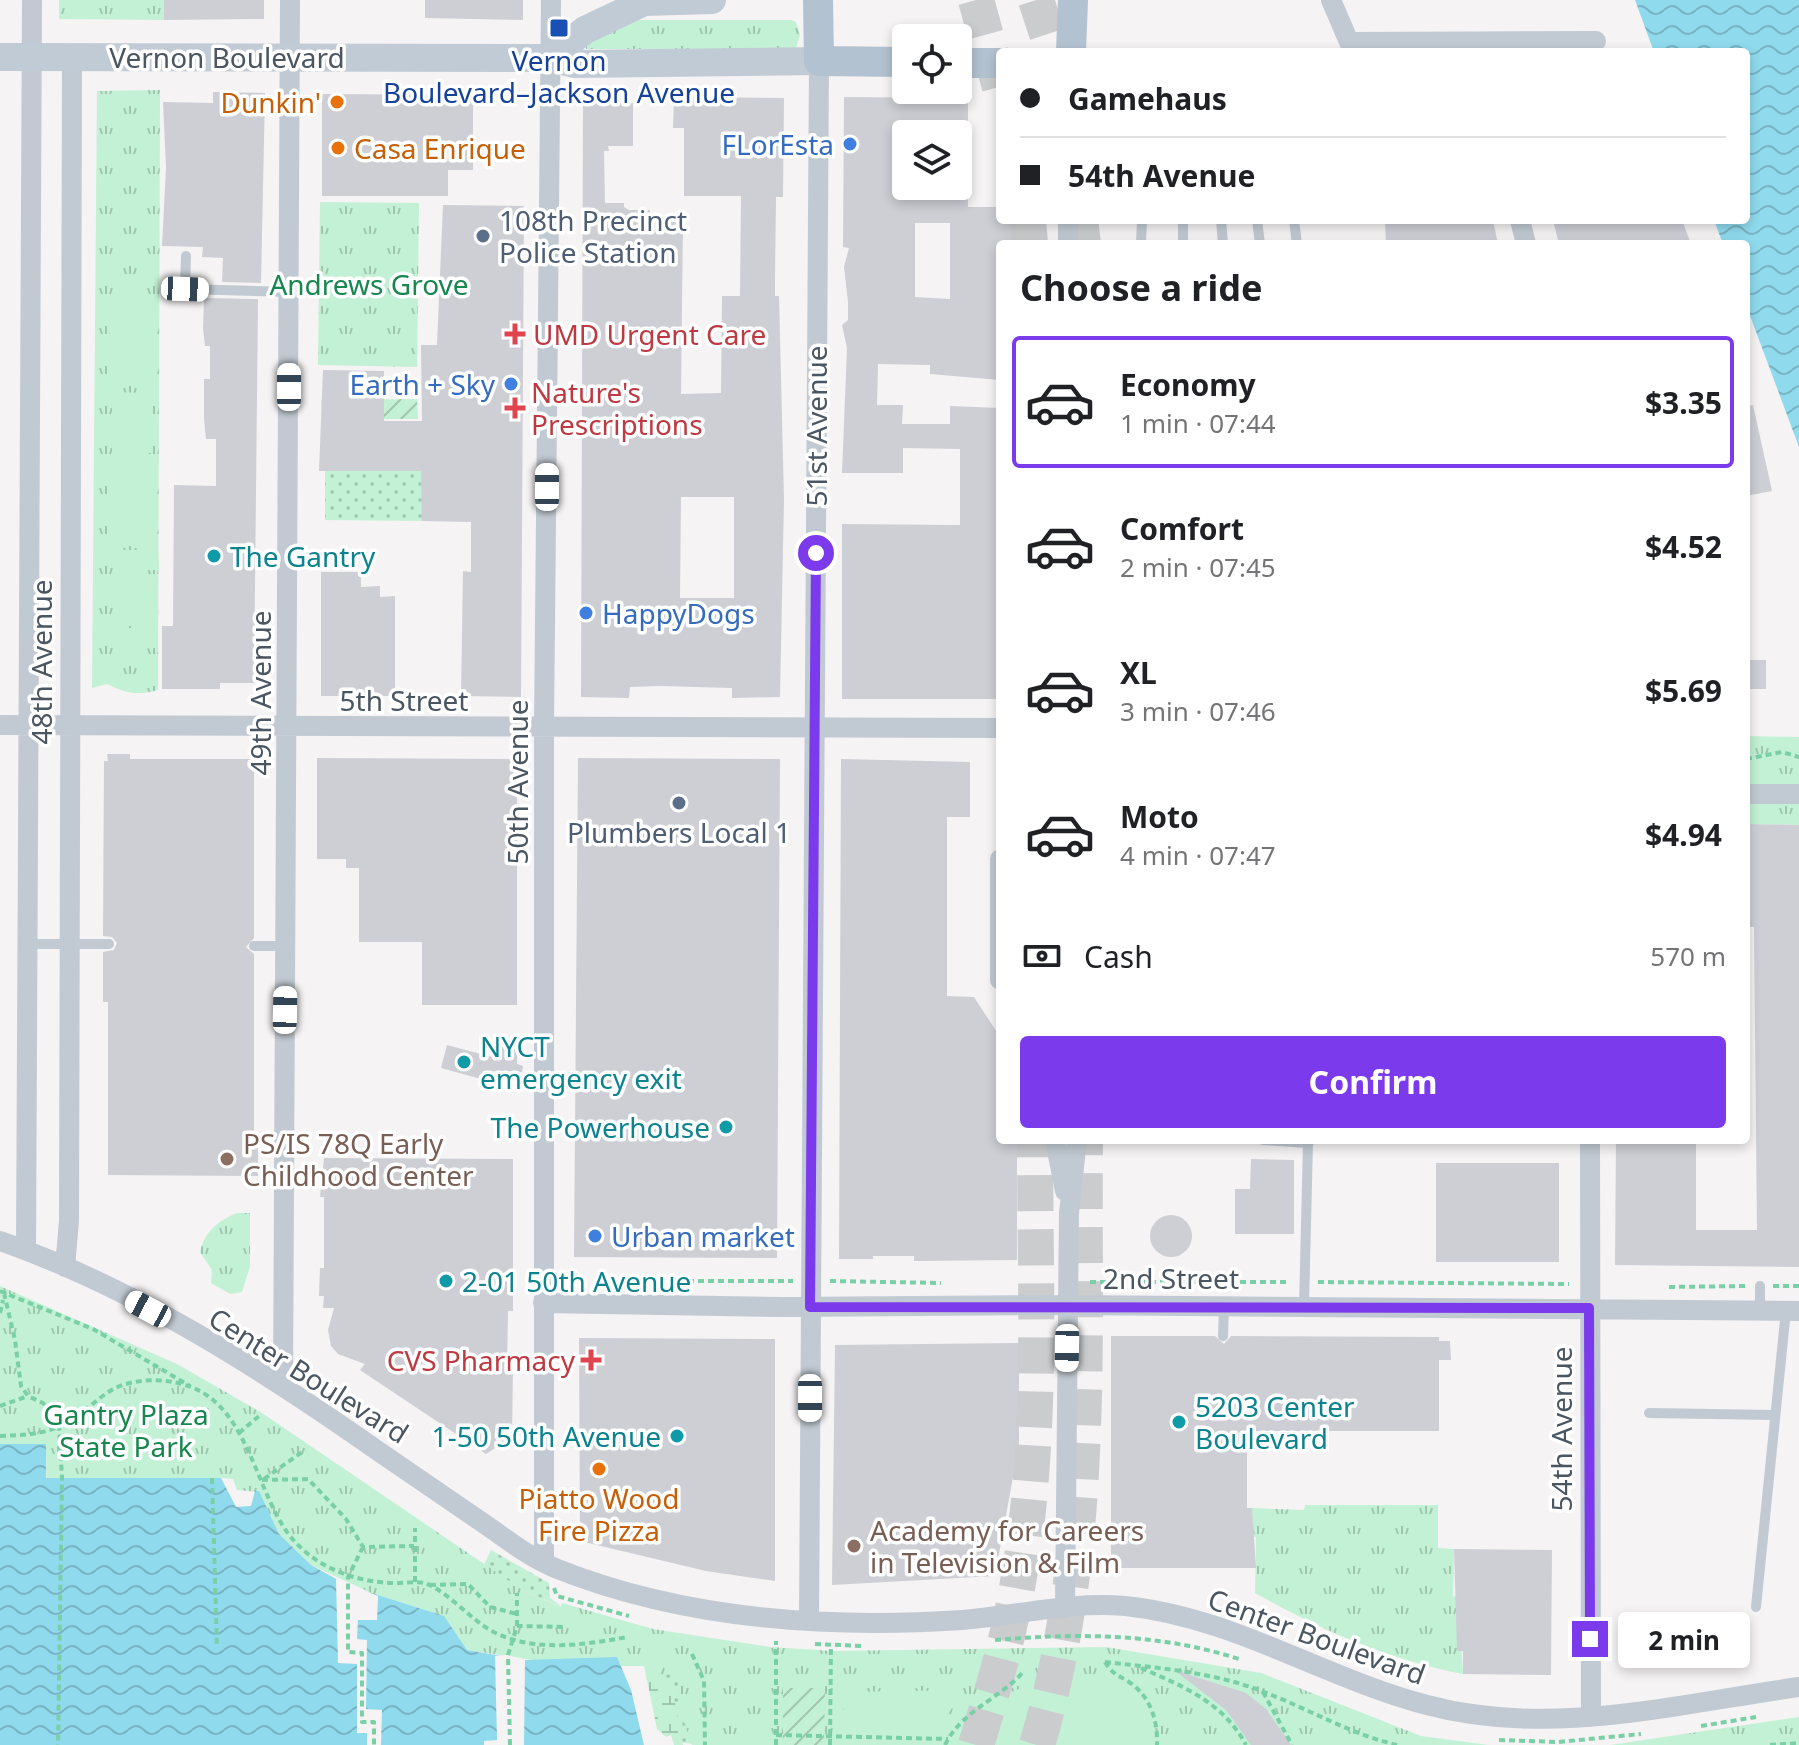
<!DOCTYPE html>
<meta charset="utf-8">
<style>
body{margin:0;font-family:"Noto Sans",sans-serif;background:#f6f6f6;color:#202124;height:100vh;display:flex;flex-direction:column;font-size:30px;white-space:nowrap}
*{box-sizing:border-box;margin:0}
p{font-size:26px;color:#757577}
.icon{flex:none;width:44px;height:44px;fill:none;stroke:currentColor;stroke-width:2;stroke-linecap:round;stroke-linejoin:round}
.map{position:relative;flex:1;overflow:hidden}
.drawer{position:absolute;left:996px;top:240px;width:754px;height:904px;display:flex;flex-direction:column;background:#fff;border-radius:8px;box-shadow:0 4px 12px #0003}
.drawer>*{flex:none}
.guide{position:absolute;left:996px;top:48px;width:754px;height:176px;border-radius:8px;box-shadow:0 4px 12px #0003;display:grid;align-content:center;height:176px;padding:0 24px;background:#fff}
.controls{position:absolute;left:892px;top:24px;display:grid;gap:16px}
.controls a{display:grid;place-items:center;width:80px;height:80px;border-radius:8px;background:#fff;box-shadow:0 4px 12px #0003;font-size:40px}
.end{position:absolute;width:36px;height:36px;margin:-18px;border:10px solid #7c3aed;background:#fff;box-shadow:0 0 0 4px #fff}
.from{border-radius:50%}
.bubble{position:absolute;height:56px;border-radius:8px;background:#fff;box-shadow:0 4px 12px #0003;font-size:26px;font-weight:700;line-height:56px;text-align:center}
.car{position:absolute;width:24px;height:48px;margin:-24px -12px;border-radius:10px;box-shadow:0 0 6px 2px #0007;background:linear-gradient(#fff 24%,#345 0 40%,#fff 0 76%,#345 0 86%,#fff 0)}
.guide b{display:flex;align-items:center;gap:28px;height:76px;font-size:30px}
.guide b+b{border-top:2px solid #e0e0e0}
.guide i{width:20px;height:20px;background:#202124}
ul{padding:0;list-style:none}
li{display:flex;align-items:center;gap:24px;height:132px;margin:0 16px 12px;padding:0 8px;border:4px solid transparent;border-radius:8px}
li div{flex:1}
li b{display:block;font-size:30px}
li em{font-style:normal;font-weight:700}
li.selected{border-color:#7c3aed}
li>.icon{width:72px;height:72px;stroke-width:1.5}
h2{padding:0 24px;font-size:36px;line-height:96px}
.pay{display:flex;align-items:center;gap:20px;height:88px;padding:0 24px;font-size:30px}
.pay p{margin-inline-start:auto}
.action{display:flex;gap:16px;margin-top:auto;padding:16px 24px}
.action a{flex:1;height:92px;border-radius:8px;background:#7c3aed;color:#fff;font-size:32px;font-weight:700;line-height:92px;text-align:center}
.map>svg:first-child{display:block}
.grass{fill:url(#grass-dots)}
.wetland{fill:url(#wetland-marsh)}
.park{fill:url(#park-tufts)}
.garden{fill:url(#garden-furrows)}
.pitch{fill:#c3f1d5}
.water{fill:url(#water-waves)}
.pier{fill:#f5f3f3}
.building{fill:#cdcfd5;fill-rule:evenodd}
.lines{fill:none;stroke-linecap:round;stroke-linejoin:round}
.motorway-tunnel{stroke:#caccce;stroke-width:36;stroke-dasharray:36 18;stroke-linecap:butt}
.path{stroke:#7ad0a6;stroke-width:4;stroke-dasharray:6 4;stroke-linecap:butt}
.service{stroke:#c1cad2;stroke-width:10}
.minor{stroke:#c1cad2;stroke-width:20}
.secondary{stroke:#c1cbd6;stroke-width:28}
.primary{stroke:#b3c2d1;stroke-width:30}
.route{stroke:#7c3aed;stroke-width:10}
.transit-dot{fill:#1a4fb4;stroke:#fff;stroke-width:3}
.food-dot{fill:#e8710a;stroke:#fff;stroke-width:3}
.shop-dot{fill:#3f7fe0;stroke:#fff;stroke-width:3}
.service-dot{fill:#5c6f8a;stroke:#fff;stroke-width:3}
.health-dot{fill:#e0444e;stroke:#fff;stroke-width:3}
.culture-dot{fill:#0f9aa8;stroke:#fff;stroke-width:3}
.education-dot{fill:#8d6e63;stroke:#fff;stroke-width:3}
.labels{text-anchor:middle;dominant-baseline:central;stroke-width:7;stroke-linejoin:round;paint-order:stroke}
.street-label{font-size:28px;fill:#4a5661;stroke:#fff}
.transit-label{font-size:28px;fill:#164399;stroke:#fff}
.food-label{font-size:28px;fill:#c56008;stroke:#fff;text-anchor:end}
.shop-label{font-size:28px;fill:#366cbe;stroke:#fff;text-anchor:end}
.service-label{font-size:28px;fill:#4e5e75;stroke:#fff;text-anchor:start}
.park-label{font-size:28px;fill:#17864f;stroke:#fff}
.health-label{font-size:28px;fill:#be3a42;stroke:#fff;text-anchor:start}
.culture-label{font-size:28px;fill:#0d838f;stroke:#fff;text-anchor:start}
.education-label{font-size:28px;fill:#785e54;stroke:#fff;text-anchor:start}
</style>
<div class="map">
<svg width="1799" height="1745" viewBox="0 0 1799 1745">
<defs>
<pattern id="grass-dots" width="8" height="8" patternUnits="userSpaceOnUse" patternTransform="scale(2)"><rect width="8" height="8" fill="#c3f1d5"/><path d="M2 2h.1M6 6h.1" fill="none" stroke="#a0c6b0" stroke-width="1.8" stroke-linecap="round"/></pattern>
<pattern id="wetland-marsh" width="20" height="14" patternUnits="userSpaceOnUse" patternTransform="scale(2)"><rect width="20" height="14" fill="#c3f1d5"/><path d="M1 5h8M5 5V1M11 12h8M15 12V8" fill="none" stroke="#a0c6b0"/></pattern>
<pattern id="park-tufts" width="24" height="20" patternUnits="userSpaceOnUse" patternTransform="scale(2)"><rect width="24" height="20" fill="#c3f1d5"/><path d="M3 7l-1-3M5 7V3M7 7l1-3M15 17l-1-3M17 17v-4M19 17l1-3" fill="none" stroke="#a0c6b0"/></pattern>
<pattern id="garden-furrows" width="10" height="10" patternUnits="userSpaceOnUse" patternTransform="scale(2)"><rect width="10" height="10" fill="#c3f1d5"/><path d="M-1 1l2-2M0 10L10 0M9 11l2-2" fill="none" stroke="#a0c6b0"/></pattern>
<pattern id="water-waves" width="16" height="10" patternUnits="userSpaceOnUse" patternTransform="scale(2)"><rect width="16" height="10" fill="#90daee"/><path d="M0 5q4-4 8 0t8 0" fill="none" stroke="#78b4c4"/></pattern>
</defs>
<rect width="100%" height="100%" fill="#f5f3f3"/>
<!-- grass -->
<path class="grass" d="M325 471H422V521L325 520Z
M491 1550 549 1583 550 1598 562 1607 524 1591 484 1565Z
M628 1649 680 1658 698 1745 680 1742 672 1687 660 1682Z"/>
<!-- wetland -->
<path class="wetland" d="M642 1656H660V1681L672 1687 683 1745H674L671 1735 666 1737 657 1729Z"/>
<!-- park -->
<path class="park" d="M59 0H164V20L59 19Z
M624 20H791L796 22 800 35 796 48 789 49H586V39Z
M160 90 158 690C137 696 126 693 107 684L92 688 97 91Z
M320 202 419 203 417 367 318 365Z
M1746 736 1799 737V825L1746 824Z
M237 1213H250V1266L242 1292 230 1294 211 1283 212 1270 200 1252C205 1231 218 1221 237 1213Z
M0 1286 177 1364 262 1413 524 1591 561 1607 562 1603 653 1629 771 1647 833 1651 1106 1647 1261 1673 1421 1736 1489 1745H692L683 1719 679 1670 660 1678V1666H574L466 1650 443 1616 378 1596 311 1565 279 1534 259 1492 237 1490 233 1479 221 1478 48 1606 46 1445 0 1444Z
M1305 1505H1438V1548L1454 1549 1453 1596 1458 1597 1463 1674C1389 1660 1321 1630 1255 1593L1256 1537 1252 1536V1508L1304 1510Z
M1799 1717V1745H1610Z"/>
<!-- garden -->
<path class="garden" d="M417 399 418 419H322L321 400Z
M783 1688H825L824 1745H783Z"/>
<!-- pitch -->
<path class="pitch" d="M110 295H155V380H109Z
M112 392 152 393V453L112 452Z
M109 459H155V536L109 535Z
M122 550H158L159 570 123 571Z
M122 576H158V596H122Z
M122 602H158V622L122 623Z
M121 628H158V648L121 649Z
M1087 1675C1127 1674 1160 1703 1155 1745H956C979 1695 1036 1678 1087 1675Z
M964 1690 934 1735H844L843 1692Z
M1350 1734 1385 1745H1321Z"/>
<!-- water -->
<path class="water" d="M1635 0H1799V447L1746 305V244H1723L1714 220H1746V52H1654Z
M0 1444H46V1478H221L236 1507 251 1506 255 1491H259L279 1534 311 1565 349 1586 444 1616 467 1650 525 1660 617 1657 631 1690 644 1745H0Z"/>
<!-- pier -->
<path class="pier" d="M336 1579 378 1596 377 1620H358L357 1639 367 1640 366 1709 382 1710 381 1745H367V1733H357V1664L338 1663Z
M508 1655 525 1660 524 1745H484V1741L497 1740 495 1656Z"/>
<!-- building -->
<path class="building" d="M164 0H264V19L164 20Z
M425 0H523V20L425 18Z
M213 92 265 93 261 283 222 282 223 258 202 257 203 247 162 246 166 168 163 102 213 103Z
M322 94 473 95V170H448V196H322Z
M674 97 784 98 783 197H776L775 278V296H779L784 499 780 697 732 698V688L660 686 630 687 629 698 581 697 583 103H633V146H608L609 151H604L605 203H624V207L629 210H650V222H683L681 394 721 393 722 296H740L741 196H684V128H673ZM681 497H734V598H680Z
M844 97 968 98V134H906V139H893V178H898V186H968V207H1000V220H1017V244H1000V380L930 374V365L878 364 877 405H903L902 424H950V406L1000 408V699H842V524L960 525V449L903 448V473H842L847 348 842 325 848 320V302L844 267 849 248 843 247ZM915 223H950V299L915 297Z
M443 205 524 206 521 697 461 696 463 571 471 572V522L422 521 421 471H319L323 370 384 371V421H422L421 345H437Z
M1385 220H1493L1498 244H1386Z
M1553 220H1682L1691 244H1559Z
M204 298 258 299 254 683H220V689H162V626H173L174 485 216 486V439H206L204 419V379H210V346H205L203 328Z
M1753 405 1772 491 1746 496V406Z
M321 572H361V587L380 586V597L395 596V696H321Z
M1746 660H1766V689H1746Z
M107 754H130V759H254V938L246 947 254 954V1137H258V1176L108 1175V1002H103V952L114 950 117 943 112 937 103 936 104 761H108Z
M317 758 517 759V1005H422V942H359V868H346V859H317Z
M578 758 780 759 777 1258 574 1257Z
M841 759 970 762V817H947V996L974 997 1000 1037V1140H1017V1260L914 1261V1256H873V1259H839Z
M1746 824 1799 825V1267L1615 1265 1616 1140H1696V1230H1757L1754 927H1746Z
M447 1045 492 1057V1046H517V1064L523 1066 522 1072 483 1071 481 1079 441 1068Z
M324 1158 513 1159V1311H508L507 1365H513L512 1437 486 1454 360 1370 365 1364 338 1354 331 1346 328 1330 334 1308H323L324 1296H319L320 1268H324V1197H320Z
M1251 1159 1294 1160V1234H1235V1189H1250Z
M1436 1163H1559V1262H1436Z
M1150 1236a21 21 0 1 1 42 0a21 21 0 1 1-42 0Z
M1111 1336H1215L1224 1344 1231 1336 1439 1337V1341H1450L1451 1360H1439V1431H1247V1508H1252L1256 1568H1111Z
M579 1338 775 1339V1581L706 1571 580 1541Z
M1019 1343V1444L995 1576 832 1585 835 1345Z
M1454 1549 1552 1550 1551 1675 1463 1674V1651H1457Z
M1174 1670 1246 1693 1266 1709 1291 1745H1251L1226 1710Z"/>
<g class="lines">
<!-- motorway-tunnel -->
<path class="motorway-tunnel" d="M976 0 1000 87
M1036 0 1053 52
M1028 220 1030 244
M1080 220 1083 244
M976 1745C988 1706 1000 1667 1009 1627 1045 1470 1035 1301 1035 1140
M1037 1745C1096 1549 1083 1342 1085 1140"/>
<!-- path -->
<path class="path" d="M1746 759 1782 752 1799 757
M598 1281H793
M830 1281 941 1283
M1090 1282H1289
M1318 1282 1569 1284
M1773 1286H1799
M1669 1287 1745 1286
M0 1291 93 1329 190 1386
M4 1293 15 1340 21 1386 28 1396 43 1403 59 1427 62 1478 58 1745
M0 1313 3 1300
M0 1406 28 1396
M239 1433 259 1416
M0 1436C21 1435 40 1435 60 1426 77 1419 89 1406 104 1395 127 1377 165 1377 191 1387 249 1409 256 1493 290 1536 315 1567 352 1581 391 1583 403 1584 416 1580 427 1584 442 1589 467 1614 481 1624 522 1654 579 1646 627 1637
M212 1478 217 1648
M264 1479 305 1450
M262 1480 308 1479 346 1519 363 1547 414 1546
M363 1547 348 1577V1652L362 1653V1722H374V1745
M415 1582V1528
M430 1585 468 1584 490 1607 517 1614
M554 1588 557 1596 629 1616
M517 1626V1593
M995 1640C1078 1633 1159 1633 1239 1659
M815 1644 862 1646
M692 1654 704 1681 705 1745
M1105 1662C1158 1668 1214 1672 1264 1692 1309 1709 1350 1734 1397 1745
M1105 1662C1112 1674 1118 1675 1129 1682 1150 1696 1158 1720 1157 1745
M1141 1668C1183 1686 1224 1703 1246 1745
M1263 1692 1292 1745
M1701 1726 1756 1717
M776 1735 948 1739
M1499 1740 1558 1742 1641 1734
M510 1745 508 1655 517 1626 566 1627
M776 1745V1641
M830 1745 831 1645
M945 1745C962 1710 1000 1699 1024 1671
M1770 1745 1799 1743"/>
<!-- service -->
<path class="service" d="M1183 220V244
M1221 220 1223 244
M1257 220 1260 244
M1294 220 1297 244
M1141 244 1142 220
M186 256 185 289 289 292
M28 944H109
M254 946H286
M1263 1140 1308 1143 1311 1140
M1760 1286V1310
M1304 1306 1308 1143
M1223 1336 1224 1306
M1649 1413 1774 1415
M1756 1607 1786 1310"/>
<!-- minor -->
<path class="minor" d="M1331 0 1349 42 1596 41
M1520 220 1526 244
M1068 244V220
M0 725 1000 728
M1746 794H1799
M1000 859V980
M1055 1140 1065 1191
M1590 1140 1591 1717
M0 1241C135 1288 261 1369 378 1451 415 1476 452 1502 489 1527 510 1542 531 1558 555 1568 682 1619 826 1629 962 1620 1016 1616 1071 1601 1125 1606 1233 1617 1324 1678 1427 1705 1550 1738 1676 1704 1799 1687
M26 1250 32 0
M65 1267 69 1221 72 57
M543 1303 783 1307 1067 1305 1799 1311
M283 1386 290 0
M544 1563V728L551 0
M1065 1608 1069 1213 1077 1140
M809 1620 819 61"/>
<!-- secondary -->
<path class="secondary" d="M0 57 550 58 574 64 819 61
M550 58 585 30 644 2 712 0"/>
<!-- primary -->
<path class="primary" d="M818 0 819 61 906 62
M1071 52 1073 0
M958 63H1000"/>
</g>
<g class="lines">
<!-- route -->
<path class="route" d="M816 553 810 1307 1589 1308 1590 1639"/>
</g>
<!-- markers -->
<rect class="transit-dot" x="549" y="18" width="20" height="20" rx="4"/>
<g class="food-dot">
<circle cx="337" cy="102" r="8"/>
<circle cx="338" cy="148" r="8"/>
<circle cx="599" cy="1469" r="8"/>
</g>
<g class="shop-dot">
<circle cx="850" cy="144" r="8"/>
<circle cx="511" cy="384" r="8"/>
<circle cx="586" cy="613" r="8"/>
<circle cx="595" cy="1236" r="8"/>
</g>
<g class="service-dot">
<circle cx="483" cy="236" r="8"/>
<circle cx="679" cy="803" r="8"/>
</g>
<g class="health-dot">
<path d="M511 322h8v8h8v8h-8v8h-8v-8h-8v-8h8z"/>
<path d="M511 396h8v8h8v8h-8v8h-8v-8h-8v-8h8z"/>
<path d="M587 1348h8v8h8v8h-8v8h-8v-8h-8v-8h8z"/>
</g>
<g class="culture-dot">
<circle cx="214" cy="556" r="8"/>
<circle cx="464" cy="1062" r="8"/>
<circle cx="726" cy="1127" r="8"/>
<circle cx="446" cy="1281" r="8"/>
<circle cx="1179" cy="1422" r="8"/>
<circle cx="677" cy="1436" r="8"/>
</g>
<g class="education-dot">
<circle cx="227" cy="1159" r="8"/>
<circle cx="854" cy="1546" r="8"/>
</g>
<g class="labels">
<!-- street labels -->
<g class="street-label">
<text x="227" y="57">Vernon Boulevard</text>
<text transform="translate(816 426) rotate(-90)">51st Avenue</text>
<text transform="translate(41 662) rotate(-90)">48th Avenue</text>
<text transform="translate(260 693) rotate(-90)">49th Avenue</text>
<text x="404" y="700">5th Street</text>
<text transform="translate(517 782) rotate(-90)">50th Avenue</text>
<text x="1171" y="1278">2nd Street</text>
<text transform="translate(309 1375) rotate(32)">Center Boulevard</text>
<text transform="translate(1561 1429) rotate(-90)">54th Avenue</text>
<text transform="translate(1317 1636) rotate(20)">Center Boulevard</text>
</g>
<!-- transit labels -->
<g class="transit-label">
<text x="559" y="60">Vernon<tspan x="559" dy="32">Boulevard–Jackson Avenue</tspan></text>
</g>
<!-- food labels -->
<g class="food-label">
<text x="321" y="102">Dunkin'</text>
<text x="354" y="148" text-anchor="start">Casa Enrique</text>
<text x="599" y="1498" text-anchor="middle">Piatto Wood<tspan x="599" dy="32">Fire Pizza</tspan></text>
</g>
<!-- shop labels -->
<g class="shop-label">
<text x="834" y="144">FLorEsta</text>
<text x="495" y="384">Earth + Sky</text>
<text x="602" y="613" text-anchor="start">HappyDogs</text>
<text x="611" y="1236" text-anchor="start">Urban market</text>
</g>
<!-- service labels -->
<g class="service-label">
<text x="499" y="220">108th Precinct<tspan x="499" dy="32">Police Station</tspan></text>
<text x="679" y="832" text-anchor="middle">Plumbers Local 1</text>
</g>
<!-- park labels -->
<g class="park-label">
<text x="369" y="284">Andrews Grove</text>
<text x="126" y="1414">Gantry Plaza<tspan x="126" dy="32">State Park</tspan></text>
</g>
<!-- health labels -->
<g class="health-label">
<text x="533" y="334">UMD Urgent Care</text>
<text x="531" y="392">Nature's<tspan x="531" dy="32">Prescriptions</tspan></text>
<text x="575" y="1360" text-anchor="end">CVS Pharmacy</text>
</g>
<!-- culture labels -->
<g class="culture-label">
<text x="230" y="556">The Gantry</text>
<text x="480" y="1046">NYCT<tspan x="480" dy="32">emergency exit</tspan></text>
<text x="710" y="1127" text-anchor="end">The Powerhouse</text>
<text x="462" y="1281">2-01 50th Avenue</text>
<text x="1195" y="1406">5203 Center<tspan x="1195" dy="32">Boulevard</tspan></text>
<text x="661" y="1436" text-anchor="end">1-50 50th Avenue</text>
</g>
<!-- education labels -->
<g class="education-label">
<text x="243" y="1143">PS/IS 78Q Early<tspan x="243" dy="32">Childhood Center</tspan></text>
<text x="870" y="1530">Academy for Careers<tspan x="870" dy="32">in Television &amp; Film</tspan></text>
</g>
</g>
</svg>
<div class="controls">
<a><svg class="icon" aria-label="locate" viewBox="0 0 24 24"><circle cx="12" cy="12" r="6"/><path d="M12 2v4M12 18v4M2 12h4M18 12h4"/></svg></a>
<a><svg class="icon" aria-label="layers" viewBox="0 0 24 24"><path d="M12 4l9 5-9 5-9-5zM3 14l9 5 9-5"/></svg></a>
</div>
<i class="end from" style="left:816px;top:553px"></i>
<i class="end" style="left:1590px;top:1639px"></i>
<div class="bubble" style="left:1618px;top:1612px;width:132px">2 min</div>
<i class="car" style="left:185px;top:289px;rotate:92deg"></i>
<i class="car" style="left:289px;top:387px;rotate:0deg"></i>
<i class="car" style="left:547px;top:487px;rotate:0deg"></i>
<i class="car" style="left:285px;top:1010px;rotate:1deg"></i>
<i class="car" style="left:148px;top:1309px;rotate:298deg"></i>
<i class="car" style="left:1067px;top:1348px;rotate:181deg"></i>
<i class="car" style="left:810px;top:1398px;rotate:180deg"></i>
<div class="guide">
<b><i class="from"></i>Gamehaus</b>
<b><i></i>54th Avenue</b>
</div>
<section class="drawer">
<h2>Choose a ride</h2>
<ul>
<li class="selected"><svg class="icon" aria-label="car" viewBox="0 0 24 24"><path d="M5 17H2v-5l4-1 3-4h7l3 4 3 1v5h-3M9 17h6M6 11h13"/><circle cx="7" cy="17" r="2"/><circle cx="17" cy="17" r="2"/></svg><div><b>Economy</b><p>1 min · 07:44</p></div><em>$3.35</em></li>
<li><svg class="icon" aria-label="car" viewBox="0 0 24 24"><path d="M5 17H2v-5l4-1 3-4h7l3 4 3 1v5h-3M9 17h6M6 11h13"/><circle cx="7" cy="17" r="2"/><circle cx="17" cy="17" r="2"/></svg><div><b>Comfort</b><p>2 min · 07:45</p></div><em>$4.52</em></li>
<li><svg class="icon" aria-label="car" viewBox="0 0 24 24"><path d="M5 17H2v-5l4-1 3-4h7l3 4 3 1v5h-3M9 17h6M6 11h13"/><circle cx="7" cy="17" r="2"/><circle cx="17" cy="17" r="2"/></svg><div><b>XL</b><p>3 min · 07:46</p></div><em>$5.69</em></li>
<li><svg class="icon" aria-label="car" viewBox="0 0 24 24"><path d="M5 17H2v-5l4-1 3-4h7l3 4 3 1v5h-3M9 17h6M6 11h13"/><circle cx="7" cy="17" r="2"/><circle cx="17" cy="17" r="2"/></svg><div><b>Moto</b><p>4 min · 07:47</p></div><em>$4.94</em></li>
</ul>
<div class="pay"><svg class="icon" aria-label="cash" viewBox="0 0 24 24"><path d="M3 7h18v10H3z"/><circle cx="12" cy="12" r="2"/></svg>Cash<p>570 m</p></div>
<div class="action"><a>Confirm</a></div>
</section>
</div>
